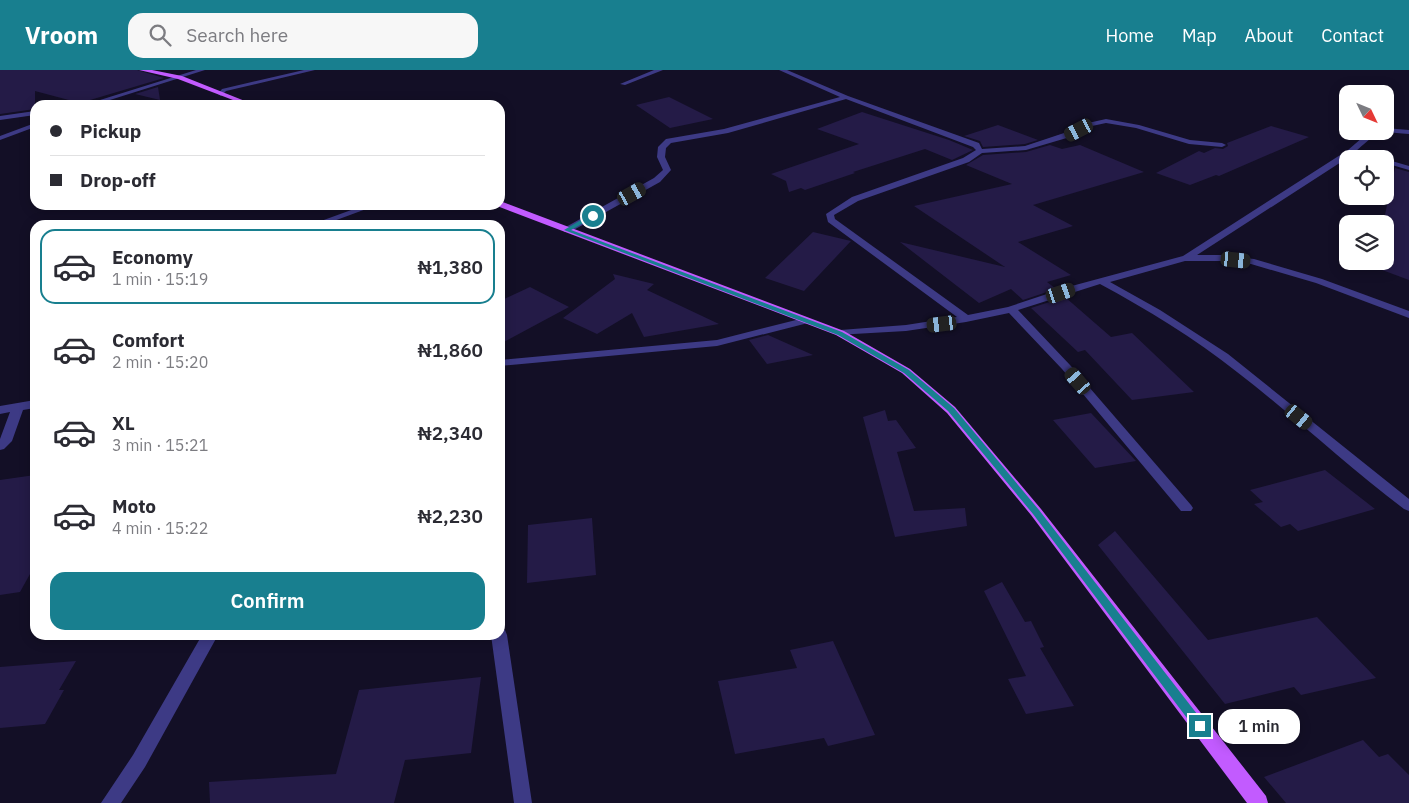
<!DOCTYPE html>
<meta charset="utf-8">
<style>
body{margin:0;font-family:"IBM Plex Sans",sans-serif;background:#f7f7f7;color:#2b2b33;height:100vh;display:flex;flex-direction:column;font-size:19px;white-space:nowrap}
*{box-sizing:border-box;margin:0}
p{font-size:16px;color:#7c7c81}
.icon{flex:none;width:28px;height:28px;fill:none;stroke:currentColor;stroke-width:2;stroke-linecap:round;stroke-linejoin:round}
.map{position:relative;flex:1;overflow:hidden}
.sheet{position:absolute;left:30px;top:150px;width:475px;height:420px;display:flex;flex-direction:column;background:#fff;border-radius:15px;box-shadow:0 2px 12px #0003}
.sheet>*{flex:none}
.top-card{position:absolute;left:30px;top:30px;width:475px;height:110px;border-radius:15px;box-shadow:0 2px 12px #0003;display:grid;align-content:center;height:110px;padding:0 20px;background:#fff}
.needle{width:32px;rotate:133deg}
.tools{position:absolute;left:1339px;top:15px;display:grid;gap:10px}
.tools a{display:grid;place-items:center;width:55px;height:55px;border-radius:10px;background:#fff;box-shadow:0 2px 12px #0003;font-size:25px}
.end{position:absolute;width:22px;height:22px;margin:-11px;border:6px solid #187f8f;background:#fff;box-shadow:0 0 0 2px #fff}
.from{border-radius:50%}
.bubble{position:absolute;height:35px;border-radius:15px;background:#fff;box-shadow:0 2px 12px #0003;font-size:16px;font-weight:600;line-height:35px;text-align:center}
.car{position:absolute;width:15px;height:30px;margin:-15px -8px;border-radius:6px;box-shadow:0 0 4px 1px #0007;background:linear-gradient(#222 24%,#8ab4d8 0 40%,#222 0 76%,#8ab4d8 0 86%,#222 0)}
.top-card b{display:flex;align-items:center;gap:18px;height:48px;font-size:19px}
.top-card b+b{border-top:1px solid #e1e1e2}
.top-card i{width:12px;height:12px;background:#2b2b33}
ul{padding:9px 0 0;list-style:none}
li{display:flex;align-items:center;gap:15px;height:75px;margin:0 10px 8px;padding:0 10px;border:2px solid transparent;border-radius:15px}
li div{flex:1}
li b{display:block;font-size:19px}
li em{font-style:normal;font-weight:600}
li.selected{border-color:#187f8f}
li>.icon{width:45px;height:45px;stroke-width:1.5}
.cta{display:flex;gap:10px;margin-top:auto;padding:10px 20px}
.cta a{flex:1;height:58px;border-radius:15px;background:#187f8f;color:#fff;font-size:20px;font-weight:600;line-height:58px;text-align:center}
header{display:flex;align-items:center;gap:30px;box-sizing:border-box;height:70px;padding:0 25px;background:#187f8f;color:#fff}
header strong{font-size:24px}
nav{display:flex;gap:28px;margin-inline-start:auto;font-size:18px}
.search{width:350px;height:45px;background:#f7f7f7;display:flex;align-items:center;gap:12px;box-sizing:border-box;padding:0 18px;border-radius:15px;color:#7c7c81;font-size:19px}
.map>svg:first-child{display:block}
.building{fill:#241b47}
.lines{fill:none;stroke-linecap:round;stroke-linejoin:round}
.minor{fill:#3d3a85;fill-rule:evenodd}
.major{fill:#c25bff;fill-rule:evenodd}
.route{fill:#187f8f}
</style>
<header>
<strong>Vroom</strong>
<div class="search"><svg class="icon" aria-label="search" viewBox="0 0 24 24"><circle cx="10" cy="10" r="6"/><path d="M15 15l6 6"/></svg>Search here</div>
<nav><a>Home</a><a>Map</a><a>About</a><a>Contact</a></nav>
</header>
<div class="map">
<svg width="1409" height="733" viewBox="0 0 1409 733">
<rect width="100%" height="100%" fill="#130f26"/>
<!-- building -->
<path class="building" d="M0 0H137L164 8 80 33 35 21V39L0 44Z
M158 17 160 30 135 24Z
M669 27 713 49 670 58 636 35Z
M862 42 949 70 973 80 952 90 925 79 853 102 855 103 805 120 801 118 789 122 786 111 771 104 859 74 817 59Z
M998 55 1038 70 1025 74 983 77 980 71 964 66Z
M1271 56 1309 67 1219 106 1216 105 1190 115 1156 103 1199 81 1204 83 1215 78 1223 79 1228 76 1227 73Z
M1050 75 1062 79 1080 75 1144 102 1033 135 1073 156 1018 172 1071 205 1047 212 1056 219 1023 230 1011 219 979 233 900 172 1005 197 914 136 1012 114 966 95 983 85 1026 82Z
M1395 98 1409 102V210L1358 191H1385V154H1383Z
M813 162 851 171 804 221 765 208Z
M613 204 654 214 647 220 719 254 644 267 632 243 597 264 563 248 615 209Z
M530 217 569 237 500 274V231Z
M1065 227 1111 267 1132 263 1194 322 1132 330 1085 280 1078 282 1031 238Z
M768 265 813 285 767 294 749 270Z
M885 340 888 351 896 350 916 378 897 382 914 441 965 438 967 456 895 467 863 347Z
M1091 343 1136 391 1095 398 1053 350Z
M1325 400 1375 439 1298 461 1290 454 1281 457 1254 434 1263 432 1250 420Z
M35 405V495L20 522 0 525V410Z
M592 448 596 505 527 513 528 455Z
M1115 461 1208 570 1317 547 1376 608 1301 625 1294 617 1225 634 1098 475Z
M1002 512 1025 552 1031 551 1044 577 1040 578 1074 636 1026 644 1008 609 1026 606 984 521Z
M833 571 875 665 828 676 824 668 735 684 718 611 797 598 790 580Z
M76 591 59 620H64L45 654 0 658V597Z
M481 607 471 683 405 690 394 733H210L209 712 336 704 359 620Z
M1363 670 1379 687 1388 684 1409 705V733H1286L1264 707Z"/>
<g class="lines">
<!-- minor -->
<path class="minor" d="M196 0H205L94 35H84Z
M304 0H315L226 21 221 26 218 24 222 19Z
M654 0H663L625 15 620 14Z
M779 0H787L848 26 979 73 982 79 1025 76 1064 63 1088 53 1106 49 1139 55 1190 70 1222 73 1226 75 1222 77 1189 74 1136 58 1106 53 1092 56 1070 67 1026 80 982 83 969 92 858 131 834 145 835 149 968 245 1008 237 1068 217 1183 186 1348 80 1370 61H1385V58L1409 60V64C1377 61 1380 60 1356 81L1380 89H1367L1352 85 1197 185H1221L1254 189 1322 209 1409 241V248L1316 213 1251 194 1221 191H1185L1110 212 1160 240 1228 284 1409 429V441L1404 439C1347 396 1294 346 1237 302 1194 268 1148 240 1100 214L1018 240 1070 295 1191 435 1193 438 1191 441H1181L1062 299 1009 243 966 252 906 261 836 265 835 263 840 260 906 255 957 247 828 152 826 144 852 127 963 88 976 80 973 77 846 29 728 63 671 73 666 78 665 87 671 100 660 112 570 162H564V158L654 108 663 100 657 87 658 77 666 69 724 59 840 27Z
M35 41V45L0 50V46Z
M35 53V57L0 70V66Z
M1385 89 1409 96V100L1385 93Z
M365 135H377L323 155H310Z
M804 248 808 249 809 251 808 253 717 276 500 296V290L717 270Z
M35 330V338L23 340 12 371 4 379 0 380V369L10 342 0 344V336Z
M500 559 505 560 507 565 532 733H514L491 565H500Z
M202 565H218L145 697 121 733H101L133 685Z"/>
<!-- major -->
<path class="major" d="M139 0H152L182 6 255 35H246L178 9Z
M500 131 844 261 910 299 955 337 1041 439 1266 726 1268 733H1247L1031 445 947 343 902 303 836 265 497 136 500 135Z"/>
</g>
<!-- route -->
<path class="route" d="M591 144 596 146 571 160 842 262 909 300 954 338 1039 440 1204 653 1206 656 1204 660 1200 662 1196 660 1033 444 948 341 904 303 838 265 564 160Z"/>
</svg>
<div class="tools">
<a><svg class="needle" viewBox="-14 -14 28 28"><path d="M0-13l5 13h-10z" fill="#e53935"/><path d="M0 13l5-13h-10z" fill="#7c7c81"/></svg></a>
<a><svg class="icon" aria-label="locate" viewBox="0 0 24 24"><circle cx="12" cy="12" r="6"/><path d="M12 2v4M12 18v4M2 12h4M18 12h4"/></svg></a>
<a><svg class="icon" aria-label="layers" viewBox="0 0 24 24"><path d="M12 4l9 5-9 5-9-5zM3 14l9 5 9-5"/></svg></a>
</div>
<i class="end from" style="left:593px;top:146px"></i>
<i class="end" style="left:1200px;top:656px"></i>
<div class="bubble" style="left:1218px;top:639px;width:82px">1 min</div>
<i class="car" style="left:1079px;top:60px;rotate:243deg"></i>
<i class="car" style="left:632px;top:124px;rotate:61deg"></i>
<i class="car" style="left:1236px;top:190px;rotate:96deg"></i>
<i class="car" style="left:1061px;top:223px;rotate:71deg"></i>
<i class="car" style="left:942px;top:254px;rotate:263deg"></i>
<i class="car" style="left:1078px;top:311px;rotate:319deg"></i>
<i class="car" style="left:1299px;top:347px;rotate:129deg"></i>
<div class="top-card">
<b><i class="from"></i>Pickup</b>
<b><i></i>Drop-off</b>
</div>
<section class="sheet">
<ul>
<li class="selected"><svg class="icon" aria-label="car" viewBox="0 0 24 24"><path d="M5 17H2v-5l4-1 3-4h7l3 4 3 1v5h-3M9 17h6M6 11h13"/><circle cx="7" cy="17" r="2"/><circle cx="17" cy="17" r="2"/></svg><div><b>Economy</b><p>1 min · 15:19</p></div><em>₦1,380</em></li>
<li><svg class="icon" aria-label="car" viewBox="0 0 24 24"><path d="M5 17H2v-5l4-1 3-4h7l3 4 3 1v5h-3M9 17h6M6 11h13"/><circle cx="7" cy="17" r="2"/><circle cx="17" cy="17" r="2"/></svg><div><b>Comfort</b><p>2 min · 15:20</p></div><em>₦1,860</em></li>
<li><svg class="icon" aria-label="car" viewBox="0 0 24 24"><path d="M5 17H2v-5l4-1 3-4h7l3 4 3 1v5h-3M9 17h6M6 11h13"/><circle cx="7" cy="17" r="2"/><circle cx="17" cy="17" r="2"/></svg><div><b>XL</b><p>3 min · 15:21</p></div><em>₦2,340</em></li>
<li><svg class="icon" aria-label="car" viewBox="0 0 24 24"><path d="M5 17H2v-5l4-1 3-4h7l3 4 3 1v5h-3M9 17h6M6 11h13"/><circle cx="7" cy="17" r="2"/><circle cx="17" cy="17" r="2"/></svg><div><b>Moto</b><p>4 min · 15:22</p></div><em>₦2,230</em></li>
</ul>
<div class="cta"><a>Confirm</a></div>
</section>
</div>
